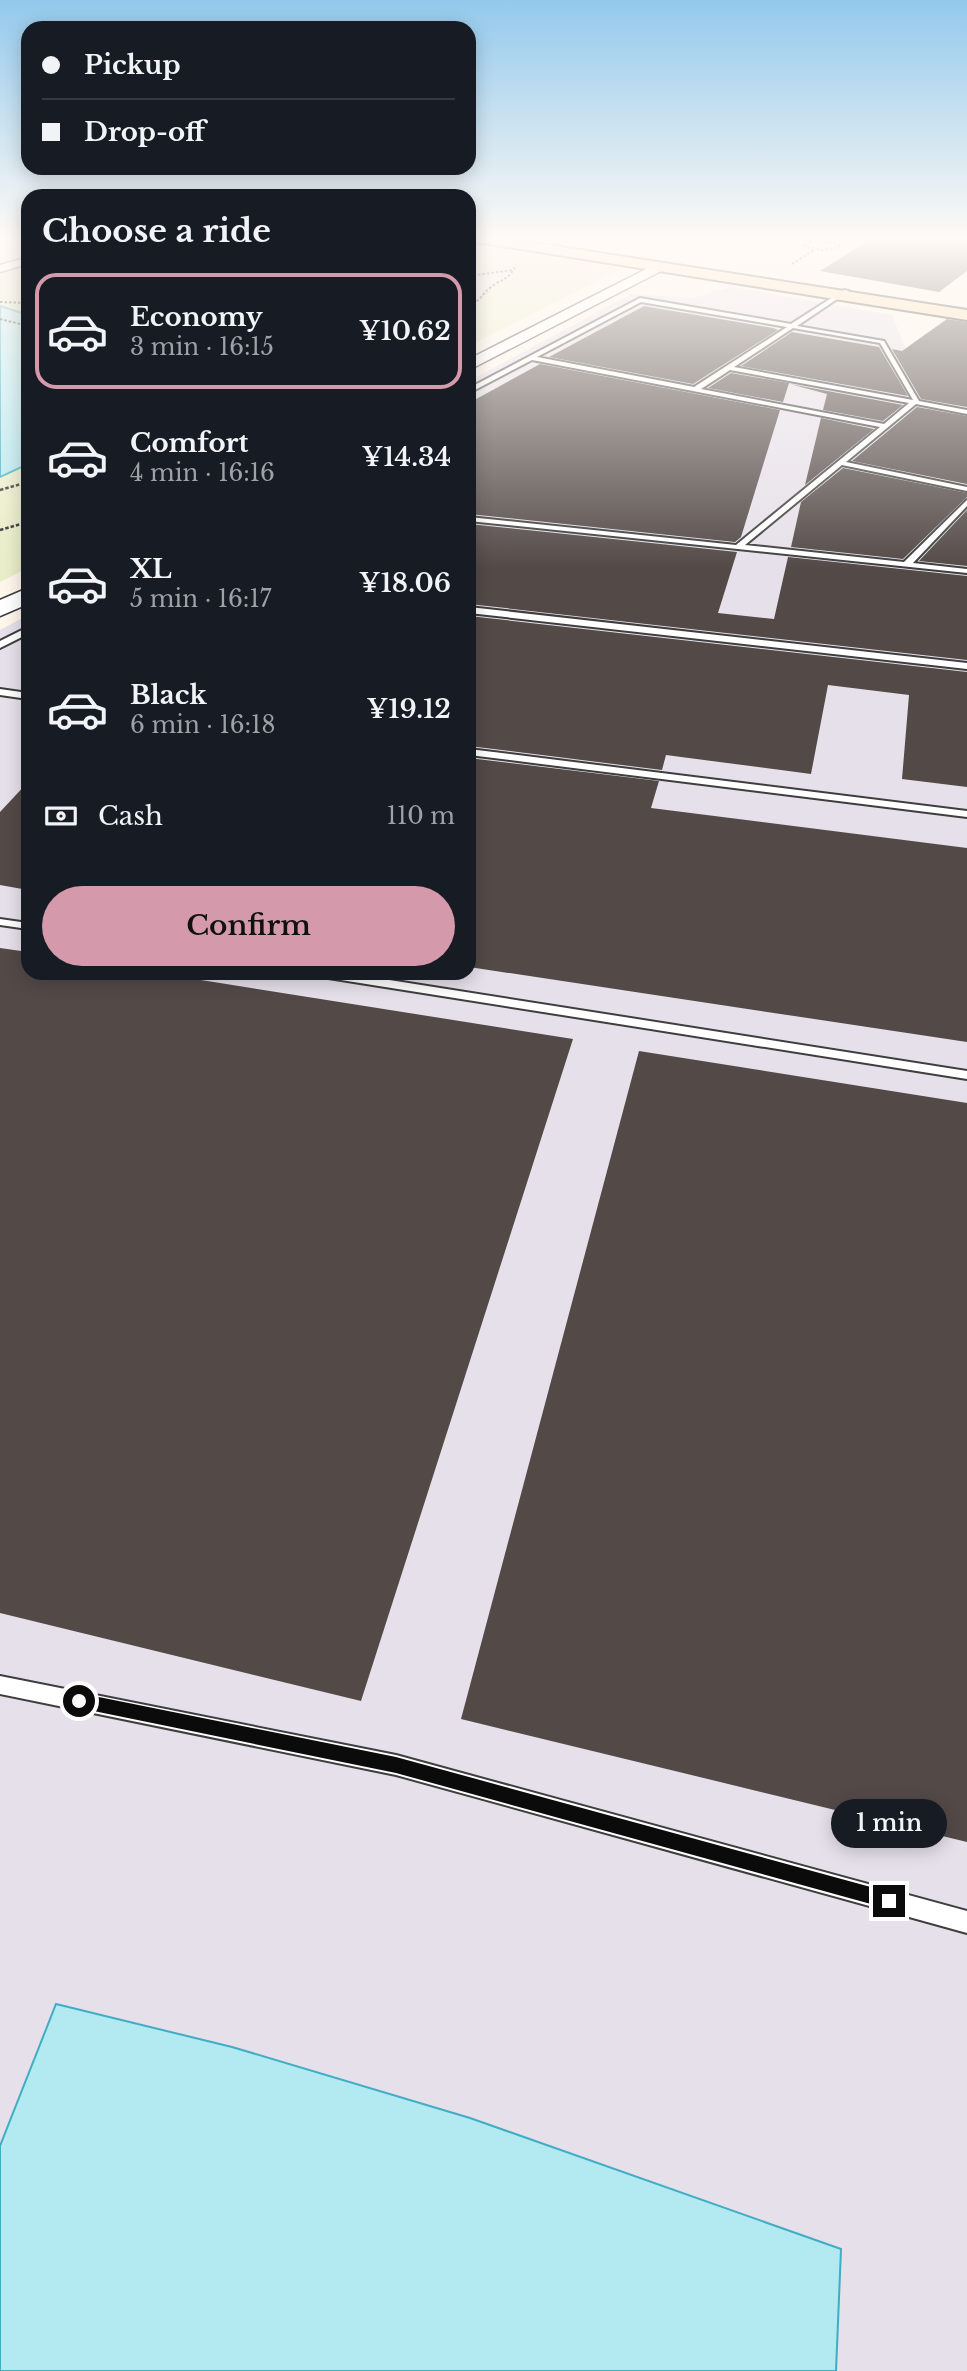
<!DOCTYPE html>
<meta charset="utf-8">
<style>
body{margin:0;font-family:"Libre Baskerville",serif;background:#20242c;color:#f1f3f6;height:100vh;display:flex;flex-direction:column;font-size:26px;white-space:nowrap}
*{box-sizing:border-box;margin:0}
p{font-size:23px;color:#9ea1a6}
.icon{flex:none;width:38px;height:38px;fill:none;stroke:currentColor;stroke-width:2;stroke-linecap:round;stroke-linejoin:round}
.map{position:relative;flex:1;overflow:hidden}
.side{position:absolute;left:21px;top:189px;width:455px;height:791px;display:flex;flex-direction:column;background:#171b24;border-radius:21px;box-shadow:0 4px 18px #0003}
.side>*{flex:none}
.banner{position:absolute;left:21px;top:21px;width:455px;height:154px;border-radius:21px;box-shadow:0 4px 18px #0003;display:grid;align-content:center;height:154px;padding:0 21px;background:#171b24}
.end{position:absolute;width:32px;height:32px;margin:-16px;border:9px solid #0b0b0b;background:#fff;box-shadow:0 0 0 4px #fff}
.from{border-radius:50%}
.bubble{position:absolute;height:49px;border-radius:24px;background:#171b24;box-shadow:0 4px 18px #0003;font-size:23px;font-weight:600;line-height:49px;text-align:center}
.banner b{display:flex;align-items:center;gap:24px;height:66px;font-size:26px}
.banner b+b{border-top:2px solid #363941}
.banner i{width:18px;height:18px;background:#f1f3f6}
ul{padding:0;list-style:none}
li{display:flex;align-items:center;gap:21px;height:116px;margin:0 14px 10px;padding:0 7px;border:4px solid transparent;border-radius:21px}
li div{flex:1}
li b{display:block;font-size:26px}
li em{font-style:normal;font-weight:600}
li.active{border-color:#d49aac}
li>.icon{width:63px;height:63px;stroke-width:1.5}
h2{padding:0 21px;font-size:32px;line-height:84px}
.pay{display:flex;align-items:center;gap:18px;height:77px;padding:0 21px;font-size:26px}
.pay p{margin-inline-start:auto}
.action{display:flex;gap:14px;margin-top:auto;padding:14px 21px}
.action a{flex:1;height:80px;border-radius:42px;background:#d49aac;color:#111;font-size:28px;font-weight:600;line-height:80px;text-align:center}
.map>svg:first-child{display:block}
.industrial{fill:#e6e0ea}
.pitch{fill:#e9edc8}
.plaza{fill:#ece4db}
.water{fill:#b3e9f1;stroke:#3fadc4;stroke-width:2}
.building{fill:#534a48}
.lines{fill:none;stroke-linecap:round;stroke-linejoin:round}
.service-casing{stroke:#3e3e3e;stroke-width:4}
.minor-casing{stroke:#3e3e3e;stroke-width:3}
.tertiary-casing{stroke:#3e3e3e;stroke-width:3}
.secondary-casing{stroke:#2d2d2d;stroke-width:4}
.path-far1{stroke:#2d2d2d;stroke-width:2;stroke-dasharray:2.5 2;stroke-linecap:butt}
.path{stroke:#2d2d2d;stroke-width:2.5;stroke-dasharray:3.5 2;stroke-linecap:butt}
.service{fill:#fff;fill-rule:evenodd}
.minor{fill:#fff;fill-rule:evenodd}
.tertiary{fill:#fff;fill-rule:evenodd}
.secondary{fill:#fadeaa;fill-rule:evenodd}
.route{fill:#0b0b0b}
</style>
<div class="map">
<svg width="967" height="2371" viewBox="0 0 967 2371">
<rect width="100%" height="100%" fill="#fef5eb"/>
<!-- industrial -->
<path class="industrial" d="M731 287 892 315 925 396 967 397V2371H0V630L28 615V973H469V381L631 294 692 298Z"/>
<!-- pitch -->
<path class="pitch" d="M0 237H28V568L0 582Z
M469 244 623 268 469 346Z"/>
<!-- plaza -->
<path class="plaza" d="M508 266 514 267 510 278 489 288 480 301 469 306V270L492 271Z"/>
<!-- water -->
<path class="water" d="M0 306 28 315V464L0 477Z
M56 2004 232 2047 470 2118 841 2249 836 2371H0V2146Z"/>
<!-- building -->
<path class="building" d="M874 237H959L967 242V271L939 292 820 271Z
M644 306 773 328 778 330 693 384 549 357Z
M947 319 967 322V407L921 399 892 349 902 351Z
M792 332 879 347 908 396 741 366Z
M540 364 780 410 741 537 735 542 469 514V403Z
M731 373 789 383 783 402 708 388Z
M790 384 903 405 883 421 823 410 827 394Z
M917 407 967 416V484L852 461Z
M821 418 874 429 805 485Z
M843 468 967 493V497L903 559 791 547 801 502Z
M967 510V566L919 561Z
M469 524 737 552 718 613 774 619 788 557 967 576V660L469 604Z
M469 616 967 672V787L902 779 909 695 828 685 811 774 666 755 662 770 469 746Z
M469 758 659 781 651 808 967 848V1042L469 967Z
M28 782V890L0 885V812Z
M0 948 28 952V973H157L573 1039 361 1701 0 1613Z
M639 1051 967 1103V1842L461 1719Z"/>
<g class="lines">
<!-- service casing -->
<g class="service-casing">
<path id="service" d="M844 290 849 291 797 326 884 341 919 401 967 410V414L916 404 846 462 967 487V491L842 465 745 545 904 562 967 500V506L913 563 967 569V573L469 521V517L736 545 880 427 532 360 471 392 469 393V388L640 298 791 324ZM641 302 787 327 694 387 537 357ZM793 328 880 343 913 400 734 367ZM730 370 909 403 884 424 701 389Z
M469 607 967 663V669L469 613Z
M28 627V634L0 648V641Z
M0 689 28 693V699L0 695Z
M469 749 967 811V817L469 755Z
M0 919 28 923V929L0 925Z
M316 973H345L967 1071V1079L322 977Z
M0 1676 396 1755 967 1911V1933L396 1775 0 1694Z"/>
</g>
<!-- minor casing -->
<g class="minor-casing">
<path id="minor" d="M28 257V264L0 272V265Z"/>
</g>
<!-- tertiary casing -->
<g class="tertiary-casing">
<path id="tertiary" d="M658 263 665 267 663 270 469 370V359Z
M28 588V604L0 616V600Z"/>
</g>
<!-- secondary casing -->
<g class="secondary-casing">
<path id="secondary" d="M469 237H497L967 310V320L470 241Z"/>
</g>
<!-- path-far1 -->
<path class="path-far1" d="M811 242H833L841 247 821 250 803 246Z
M833 242 839 237
M0 243 15 237
M792 264 814 250
M469 276 513 270
M0 302 28 303
M469 306C480 301 482 294 491 287 503 278 509 280 516 265
M0 319 28 326"/>
<!-- path -->
<path class="path" d="M0 490 28 482
M0 530 28 522"/>
<!-- service -->
<use href="#service" class="service"/>
<!-- minor -->
<use href="#minor" class="minor"/>
<!-- tertiary -->
<use href="#tertiary" class="tertiary"/>
<!-- secondary -->
<use href="#secondary" class="secondary"/>
</g>
<!-- sky -->
<linearGradient id="sky" x2="0" y2="1"><stop stop-color="#93c9ec"/><stop offset="0.42" stop-color="#fffaf6"/><stop offset="1" stop-color="#fffaf6" stop-opacity="0"/></linearGradient>
<rect width="967" height="569" fill="url(#sky)"/>
<!-- route -->
<path class="route" d="M79 1693 396 1757 889 1892 895 1895 898 1901 895 1907 889 1909 396 1773 79 1708 72 1701Z"/>
</svg>
<i class="end from" style="left:79px;top:1701px"></i>
<i class="end" style="left:889px;top:1901px"></i>
<div class="bubble" style="left:831px;top:1799px;width:116px">1 min</div>
<div class="banner">
<b><i class="from"></i>Pickup</b>
<b><i></i>Drop-off</b>
</div>
<section class="side">
<h2>Choose a ride</h2>
<ul>
<li class="active"><svg class="icon" aria-label="car" viewBox="0 0 24 24"><path d="M5 17H2v-5l4-1 3-4h7l3 4 3 1v5h-3M9 17h6M6 11h13"/><circle cx="7" cy="17" r="2"/><circle cx="17" cy="17" r="2"/></svg><div><b>Economy</b><p>3 min · 16:15</p></div><em>¥10.62</em></li>
<li><svg class="icon" aria-label="car" viewBox="0 0 24 24"><path d="M5 17H2v-5l4-1 3-4h7l3 4 3 1v5h-3M9 17h6M6 11h13"/><circle cx="7" cy="17" r="2"/><circle cx="17" cy="17" r="2"/></svg><div><b>Comfort</b><p>4 min · 16:16</p></div><em>¥14.34</em></li>
<li><svg class="icon" aria-label="car" viewBox="0 0 24 24"><path d="M5 17H2v-5l4-1 3-4h7l3 4 3 1v5h-3M9 17h6M6 11h13"/><circle cx="7" cy="17" r="2"/><circle cx="17" cy="17" r="2"/></svg><div><b>XL</b><p>5 min · 16:17</p></div><em>¥18.06</em></li>
<li><svg class="icon" aria-label="car" viewBox="0 0 24 24"><path d="M5 17H2v-5l4-1 3-4h7l3 4 3 1v5h-3M9 17h6M6 11h13"/><circle cx="7" cy="17" r="2"/><circle cx="17" cy="17" r="2"/></svg><div><b>Black</b><p>6 min · 16:18</p></div><em>¥19.12</em></li>
</ul>
<div class="pay"><svg class="icon" aria-label="cash" viewBox="0 0 24 24"><path d="M3 7h18v10H3z"/><circle cx="12" cy="12" r="2"/></svg>Cash<p>110 m</p></div>
<div class="action"><a>Confirm</a></div>
</section>
</div>
